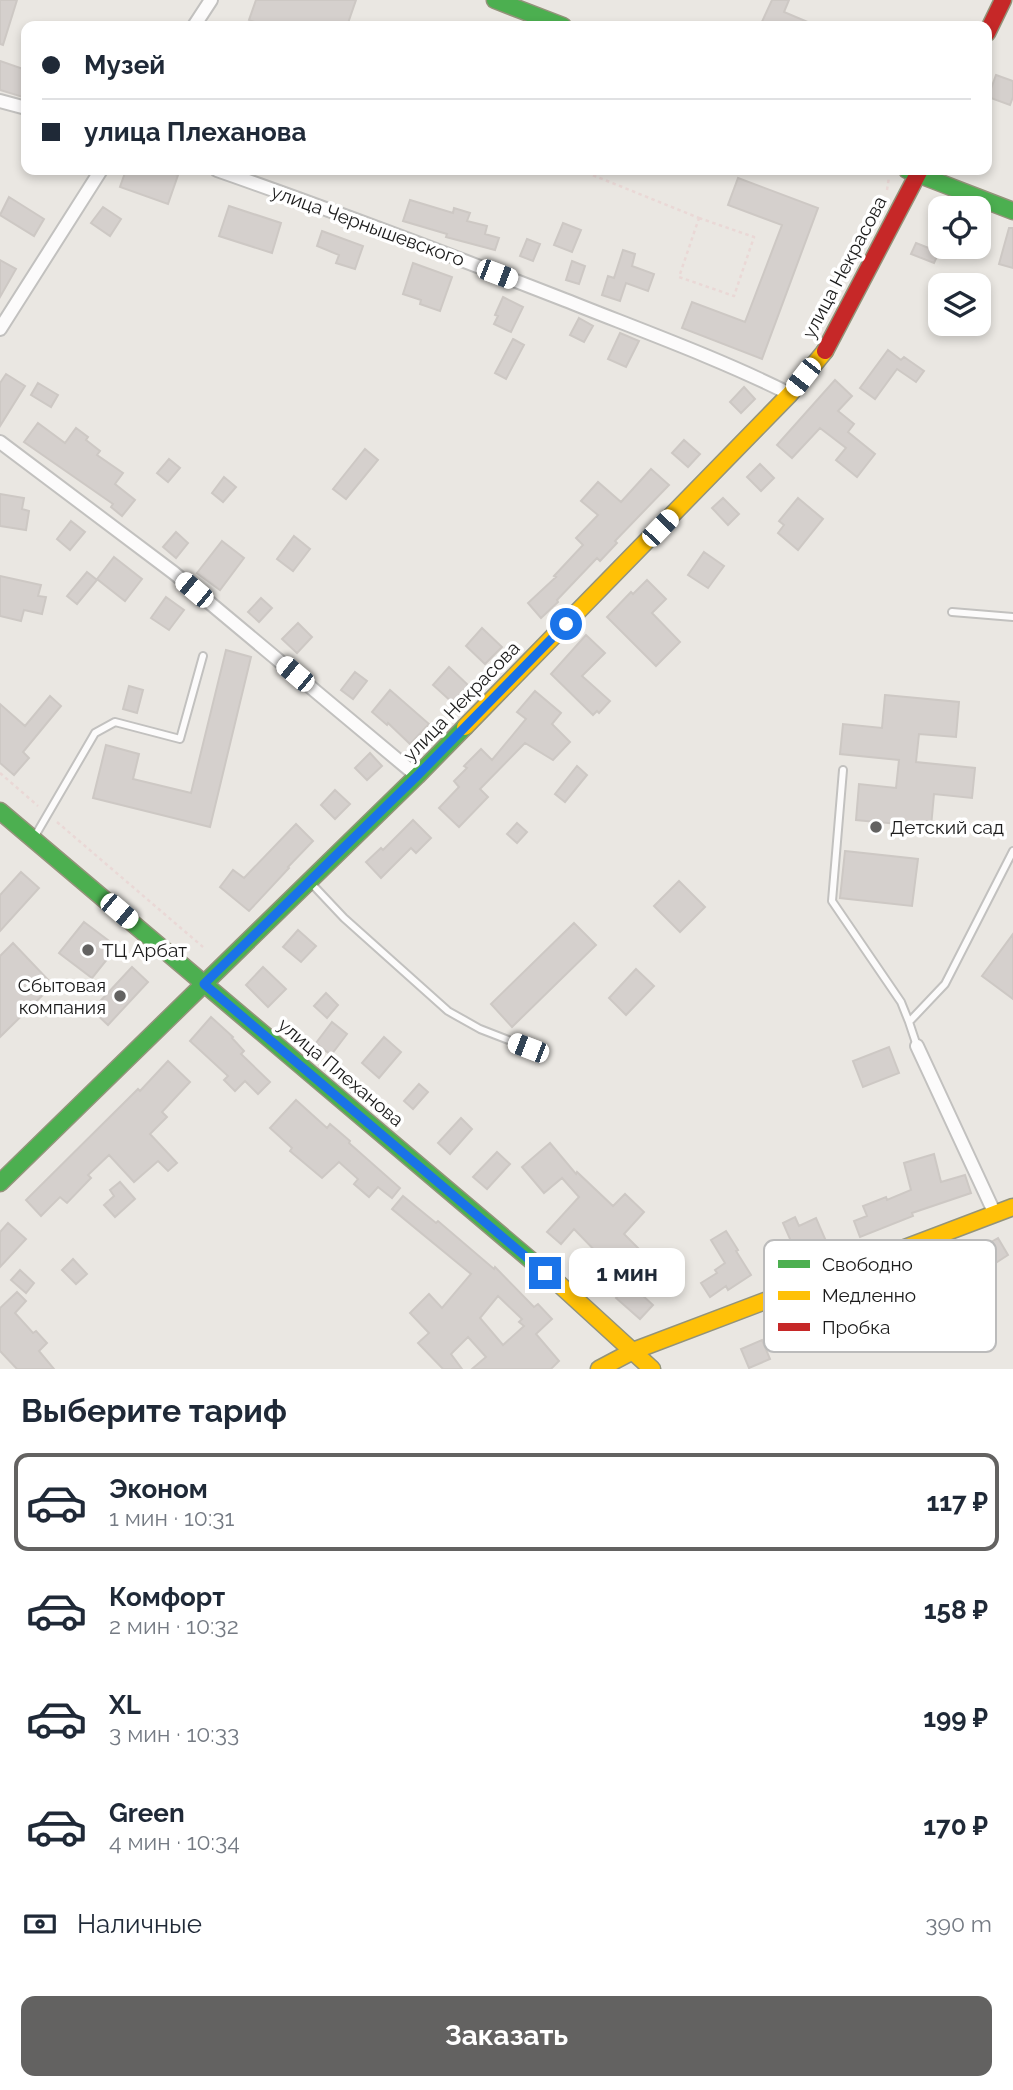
<!DOCTYPE html>
<html lang="ru">
<meta charset="utf-8">
<style>
body{margin:0;font-family:Raleway,sans-serif;background:#f6f6f7;color:#1f2937;height:100vh;display:flex;flex-direction:column;font-size:26px;white-space:nowrap}
*{box-sizing:border-box;margin:0}
p{font-size:23px;color:#747a83}
.icon{flex:none;width:38px;height:38px;fill:none;stroke:currentColor;stroke-width:2;stroke-linecap:round;stroke-linejoin:round}
.map{position:relative;height:1369px;overflow:hidden}
.details{display:flex;flex-direction:column;background:#fff;flex:1}
.details>*{flex:none}
.guide{position:absolute;left:21px;top:21px;width:971px;height:154px;border-radius:14px;box-shadow:0 4px 10px #0003;display:grid;align-content:center;height:154px;padding:0 21px;background:#fff}
.buttons{position:absolute;left:928px;top:196px;display:grid;gap:14px}
.buttons a{display:grid;place-items:center;width:63px;height:63px;border-radius:14px;background:#fff;box-shadow:0 4px 10px #0003;font-size:35px}
.end{position:absolute;width:32px;height:32px;margin:-16px;border:9px solid #1a73e8;background:#fff;box-shadow:0 0 0 4px #fff}
.from{border-radius:50%}
.bubble{position:absolute;height:49px;border-radius:14px;background:#fff;box-shadow:0 4px 10px #0003;font-size:23px;font-weight:700;line-height:49px;text-align:center}
.car{position:absolute;width:21px;height:42px;margin:-21px -10px;border-radius:9px;box-shadow:0 0 5px 2px #0007;background:linear-gradient(#fff 24%,#345 0 40%,#fff 0 76%,#345 0 86%,#fff 0)}
.guide b{display:flex;align-items:center;gap:24px;height:66px;font-size:26px}
.guide b+b{border-top:2px solid #e0e1e3}
.guide i{width:18px;height:18px;background:#1f2937}
ul{padding:0;list-style:none}
li{display:flex;align-items:center;gap:21px;height:98px;margin:0 14px 10px;padding:0 7px;border:4px solid transparent;border-radius:14px}
li div{flex:1}
li b{display:block;font-size:26px}
li em{font-style:normal;font-weight:700}
li.active{border-color:#636261}
li>.icon{width:63px;height:63px;stroke-width:1.5}
h2{padding:0 21px;font-size:32px;line-height:84px}
.pay{display:flex;align-items:center;gap:18px;height:77px;padding:0 21px;font-size:26px}
.pay p{margin-inline-start:auto}
.cta{display:flex;gap:14px;margin-top:auto;padding:14px 21px}
.cta a{flex:1;height:80px;border-radius:14px;background:#636261;color:#fff;font-size:28px;font-weight:700;line-height:80px;text-align:center}
.map>svg:first-child{display:block}
.building{fill:#d5d0cd;stroke:#cdc8c4;stroke-width:2;fill-rule:evenodd}
.lines{fill:none;stroke-linecap:round;stroke-linejoin:round}
.lane-casing{stroke:#c2c1bf;stroke-width:10}
.street-casing{stroke:#c2c1bf;stroke-width:16}
.fast-casing{stroke:#93937a;stroke-width:19}
.slow-casing{stroke:#93937a;stroke-width:19}
.jam-casing{stroke:#93937a;stroke-width:19}
.path{stroke:#ead8d6;stroke-width:2.5;stroke-dasharray:3.5 3.5;stroke-linecap:butt}
.lane{stroke:#fcfbfb;stroke-width:6}
.street{stroke:#fcfbfb;stroke-width:12}
.fast{stroke:#4caf50;stroke-width:16}
.slow{stroke:#ffc107;stroke-width:16}
.jam{stroke:#c62828;stroke-width:16}
.route{stroke:#1a73e8;stroke-width:9}
.poi-dot{fill:#636261;stroke:#fff;stroke-width:2.5}
.labels{text-anchor:middle;dominant-baseline:central;stroke-width:7;stroke-linejoin:round;paint-order:stroke}
.street-label{font-size:19px;fill:#1b1b1b;stroke:#fff}
.poi-label{font-size:19px;fill:#1b1b1b;stroke:#fff;text-anchor:start}
.key{fill:#fff;stroke:#bbb;stroke-width:2}
.key-label{font-size:19px;fill:#1b1b1b}
</style>
<div class="map">
<svg width="1013" height="1369" viewBox="0 0 1013 1369">
<rect width="100%" height="100%" fill="#eae7e2"/>
<!-- building -->
<path class="building" d="M0 0H17L3 45 0 44Z
M256 0H356L347 26H265L249 20Z
M772 0H789L784 12 817 26H760Z
M0 61 26 70V98L0 90Z
M996 75 1013 81V97L1010 105 988 97Z
M126 170H164L178 175 168 204 120 187Z
M738 178 818 208 762 359 682 328 692 302 745 322 782 225 728 205Z
M9 197 44 219 34 236 0 215Z
M410 200 453 213 454 208 470 213 467 221 487 226 485 234 499 238 495 250 446 237 447 234 403 221Z
M229 206 281 223 272 253 219 236Z
M103 207 121 219 110 236 91 223Z
M563 223 581 230 572 252 554 245Z
M1009 228H1013V268L999 264Z
M322 231 363 246 355 269 336 263 339 255 317 246Z
M527 239 540 244 533 261 520 256Z
M916 243 939 252 934 263 911 254Z
M623 250 635 254 632 266 654 274 648 291 626 283 620 301 602 295 608 276 614 278Z
M0 260 16 269 0 297Z
M572 261 585 266 579 284 566 280Z
M413 263 452 277 440 311 420 304 421 300 403 294Z
M503 297 523 307 511 332 494 324 498 316 495 315Z
M579 318 593 326 584 342 570 335Z
M620 333 639 341 626 367 608 359Z
M513 339 524 345 506 379 495 373Z
M888 350 901 360 904 357 924 371 916 382 897 369 875 399 860 388Z
M6 374 25 386 0 426V383Z
M835 380 852 396 838 411 854 424 848 432 875 454 857 477 836 460 846 448 820 428 792 458 777 445Z
M38 383 58 395 51 407 31 395Z
M744 387 755 399 741 413 730 402Z
M38 423 65 443 76 428 88 437 86 440 100 451 97 455 123 473 115 484 135 500 122 516 111 507 113 504 24 442Z
M684 440 700 454 688 467 672 453Z
M365 449 378 460 346 499 333 489Z
M169 459 180 468 168 482 157 473Z
M760 464 774 478 761 491 747 477Z
M651 469 669 485 615 541 617 543 600 561 597 558 557 600 558 602 541 618 528 603 556 577 554 576 583 545 576 538 598 515 581 501 598 482 621 502Z
M224 477 236 487 223 502 212 493Z
M0 494 24 498 22 509 29 511 26 530 0 526Z
M723 498 739 514 728 525 712 508Z
M798 498 823 519 798 550 778 533 784 525 779 521Z
M71 521 85 532 70 550 57 539Z
M176 532 188 543 176 558 163 547Z
M294 536 310 549 293 571 277 559Z
M222 541 244 558 220 590 197 573Z
M704 552 724 566 708 588 688 575Z
M114 557 142 579 125 601 97 579Z
M87 572 97 580 77 604 67 596Z
M0 576 41 585 38 596 46 597 42 614 24 610 21 621 0 616Z
M647 580 666 599 652 613 680 642 656 666 607 617 631 592 633 594Z
M166 597 184 610 169 630 151 618Z
M261 598 272 608 259 622 248 612Z
M298 623 312 637 297 653 282 639Z
M482 628 502 647 485 664 466 646Z
M586 635 605 653 582 676 610 701 599 713 597 711 593 715 551 674Z
M226 650 251 657 210 827 93 798 106 745 139 754 133 779 191 793Z
M449 667 469 686 453 703 433 685Z
M355 672 367 681 353 699 341 690Z
M129 686 143 690 137 713 123 709Z
M390 690 429 724 410 744 388 723 387 725 372 712Z
M535 691 561 713 552 724 570 742 553 760 525 743 480 789 488 797 459 827 439 808 459 787 454 781 467 768 464 766 481 749 492 760 526 719 517 712Z
M885 695 959 702 956 737 919 734 916 762 975 768 972 798 934 794 931 827 856 820 859 784 896 788 899 760 840 754 843 724 882 728Z
M50 696 61 706 23 752 29 758 14 775 0 763V704L25 726Z
M370 753 382 766 367 780 355 768Z
M577 766 587 775 565 802 555 794Z
M335 790 350 804 335 819 321 805Z
M413 820 431 838 416 853 411 848 381 878 366 862 381 848 383 850Z
M517 823 527 832 517 843 507 834Z
M296 824 313 841 288 867 289 868 249 911 220 887 233 870 244 878Z
M845 851 918 859 912 906 840 898Z
M21 872 39 888 0 931V895Z
M679 881 705 907 680 932 654 906Z
M84 922 117 947 92 978 59 953Z
M574 923 596 945 512 1027 491 1004Z
M298 930 316 946 301 962 283 947Z
M1013 934V999L982 976Z
M13 943 53 985 0 1037V956Z
M132 967 148 982 108 1025 92 1010Z
M263 967 286 989 268 1007 246 985Z
M636 969 654 986 626 1015 609 998Z
M326 993 338 1005 327 1018 314 1006Z
M211 1017 233 1037 232 1038 244 1051 241 1054 270 1082 258 1094 245 1081 235 1091 224 1080 228 1076 190 1041Z
M332 1022 347 1034 331 1055 316 1043Z
M384 1037 401 1052 379 1078 362 1063Z
M889 1047 899 1073 863 1087 853 1061Z
M168 1061 190 1082 162 1112 167 1117 150 1134 177 1163 168 1171 158 1161 134 1182 109 1155 88 1175 91 1178 67 1203 60 1197 41 1216 26 1200 138 1089 140 1091Z
M419 1084 428 1092 413 1109 404 1101Z
M296 1100 327 1128 330 1124 350 1141 349 1143 400 1188 392 1198 378 1187 369 1197 354 1184 358 1179 339 1162 322 1178 290 1151 292 1148 270 1128Z
M461 1118 472 1129 450 1154 438 1143Z
M550 1143 576 1174 577 1172 613 1206 625 1194 644 1212 624 1234 642 1252 621 1272 609 1259 606 1262 574 1229 561 1244 547 1232 579 1197 562 1178 544 1193 522 1167Z
M497 1152 510 1164 487 1189 473 1177Z
M934 1154 941 1182 965 1175 971 1193 912 1213 913 1216 860 1237 854 1221 867 1216 863 1206 886 1197 887 1200 911 1190 904 1163Z
M120 1182 135 1199 115 1217 104 1205 114 1196 110 1190Z
M403 1196 436 1223 438 1221 494 1269 495 1267 534 1307 538 1304 552 1319 536 1334 559 1361 551 1369H472L486 1357 468 1337 451 1354 462 1369H443L418 1343 429 1333 410 1313 429 1294 442 1308 471 1274 392 1209ZM498 1296 522 1319 519 1322 524 1326 503 1345 480 1318Z
M795 1217 799 1226 816 1218 829 1248 787 1267 781 1255 794 1248 783 1223Z
M8 1223 26 1239 0 1267V1232Z
M726 1231 738 1250 736 1251 751 1275 728 1290 726 1286 710 1297 701 1283 717 1273 715 1270 725 1263 711 1240Z
M998 1238 1008 1255 963 1284 965 1286 953 1295 938 1275 950 1266 952 1269 982 1251 981 1248Z
M73 1259 87 1274 76 1284 62 1270Z
M20 1270 34 1283 26 1293 11 1280Z
M629 1283 653 1305 640 1319 616 1298Z
M17 1292 26 1301 15 1313 33 1333 36 1331 47 1343 39 1351 54 1369H17L0 1351V1308Z
M762 1340 770 1359 749 1368 741 1349Z"/>
<g class="lines">
<!-- lane casing -->
<g class="lane-casing">
<path id="lane" d="M952 612 1013 617
M843 770 832 901 901 1002 909 1022
M35 836 95 733 115 722 180 739 203 656
M311 883 344 918 448 1011 480 1029 529 1048
M917 1046 909 1022 945 984 1013 851"/>
</g>
<!-- street casing -->
<g class="street-casing">
<path id="street" d="M194 26 211 0
M0 101 26 108
M217 170C334 211 450 255 565 300 640 330 718 358 790 394
M0 329 101 170
M0 442 174 573 417 776
M917 1046 995 1214"/>
</g>
<!-- fast casing -->
<g class="fast-casing">
<path id="fast" d="M495 0 563 26
M907 170 1013 211
M0 811 559 1284
M0 1183 417 776 465 727"/>
</g>
<!-- slow casing -->
<g class="slow-casing">
<path id="slow" d="M465 727 790 394 825 351
M559 1284 652 1369
M599 1369 633 1351 1013 1207"/>
</g>
<!-- jam casing -->
<g class="jam-casing">
<path id="jam" d="M987 33 1003 0
M825 351 920 170"/>
</g>
<!-- path -->
<path class="path" d="M580 170 699 218
M887 190 889 177
M699 218 754 237 734 296 679 277Z
M0 773 38 806
M57 822 203 947"/>
<!-- lane -->
<use href="#lane" class="lane"/>
<!-- street -->
<use href="#street" class="street"/>
<!-- fast -->
<use href="#fast" class="fast"/>
<!-- slow -->
<use href="#slow" class="slow"/>
<!-- jam -->
<use href="#jam" class="jam"/>
</g>
<g class="lines">
<!-- route -->
<path class="route" d="M545 1273 204 984 417 776 566 624"/>
</g>
<!-- markers -->
<g class="poi-dot">
<circle cx="876" cy="827" r="7"/>
<circle cx="88" cy="950" r="7"/>
<circle cx="120" cy="996" r="7"/>
</g>
<g class="labels">
<!-- street labels -->
<g class="street-label">
<text transform="translate(368 225) rotate(20)">улица Чернышевского</text>
<text transform="translate(844 267) rotate(-62)">улица Некрасова</text>
<text transform="translate(461 701) rotate(-46)">улица Некрасова</text>
<text transform="translate(341 1072) rotate(40)">улица Плеханова</text>
</g>
<!-- poi labels -->
<g class="poi-label">
<text x="890" y="827">Детский сад</text>
<text x="102" y="950">ТЦ Арбат</text>
<text x="106" y="985" text-anchor="end">Сбытовая<tspan x="106" dy="22">компания</tspan></text>
</g>
</g>
<!-- legend -->
<rect x="764" y="1240" width="232" height="112" rx="10" class="key"/>
<rect x="778" y="1260" width="32" height="8" fill="#4caf50"/>
<rect x="778" y="1291" width="32" height="9" fill="#ffc107"/>
<rect x="778" y="1323" width="32" height="8" fill="#c62828"/>
<g class="key-label">
<text x="822" y="1271">Свободно</text>
<text x="822" y="1302">Медленно</text>
<text x="822" y="1334">Пробка</text>
</g>
</svg>
<div class="buttons">
<a><svg class="icon" aria-label="locate" viewBox="0 0 24 24"><circle cx="12" cy="12" r="6"/><path d="M12 2v4M12 18v4M2 12h4M18 12h4"/></svg></a>
<a><svg class="icon" aria-label="layers" viewBox="0 0 24 24"><path d="M12 4l9 5-9 5-9-5zM3 14l9 5 9-5"/></svg></a>
</div>
<i class="end from" style="left:566px;top:624px"></i>
<i class="end" style="left:545px;top:1273px"></i>
<div class="bubble" style="left:569px;top:1248px;width:116px">1 мин</div>
<i class="car" style="left:497px;top:274px;rotate:111deg"></i>
<i class="car" style="left:803px;top:377px;rotate:218deg"></i>
<i class="car" style="left:660px;top:528px;rotate:44deg"></i>
<i class="car" style="left:194px;top:590px;rotate:310deg"></i>
<i class="car" style="left:295px;top:674px;rotate:310deg"></i>
<i class="car" style="left:119px;top:911px;rotate:130deg"></i>
<i class="car" style="left:528px;top:1048px;rotate:291deg"></i>
<div class="guide">
<b><i class="from"></i>Музей</b>
<b><i></i>улица Плеханова</b>
</div>
</div>
<section class="details">
<h2>Выберите тариф</h2>
<ul>
<li class="active"><svg class="icon" aria-label="car" viewBox="0 0 24 24"><path d="M5 17H2v-5l4-1 3-4h7l3 4 3 1v5h-3M9 17h6M6 11h13"/><circle cx="7" cy="17" r="2"/><circle cx="17" cy="17" r="2"/></svg><div><b>Эконом</b><p>1 мин · 10:31</p></div><em>117 ₽</em></li>
<li><svg class="icon" aria-label="car" viewBox="0 0 24 24"><path d="M5 17H2v-5l4-1 3-4h7l3 4 3 1v5h-3M9 17h6M6 11h13"/><circle cx="7" cy="17" r="2"/><circle cx="17" cy="17" r="2"/></svg><div><b>Комфорт</b><p>2 мин · 10:32</p></div><em>158 ₽</em></li>
<li><svg class="icon" aria-label="car" viewBox="0 0 24 24"><path d="M5 17H2v-5l4-1 3-4h7l3 4 3 1v5h-3M9 17h6M6 11h13"/><circle cx="7" cy="17" r="2"/><circle cx="17" cy="17" r="2"/></svg><div><b>XL</b><p>3 мин · 10:33</p></div><em>199 ₽</em></li>
<li><svg class="icon" aria-label="car" viewBox="0 0 24 24"><path d="M5 17H2v-5l4-1 3-4h7l3 4 3 1v5h-3M9 17h6M6 11h13"/><circle cx="7" cy="17" r="2"/><circle cx="17" cy="17" r="2"/></svg><div><b>Green</b><p>4 мин · 10:34</p></div><em>170 ₽</em></li>
</ul>
<div class="pay"><svg class="icon" aria-label="cash" viewBox="0 0 24 24"><path d="M3 7h18v10H3z"/><circle cx="12" cy="12" r="2"/></svg>Наличные<p>390 m</p></div>
<div class="cta"><a>Заказать</a></div>
</section>
